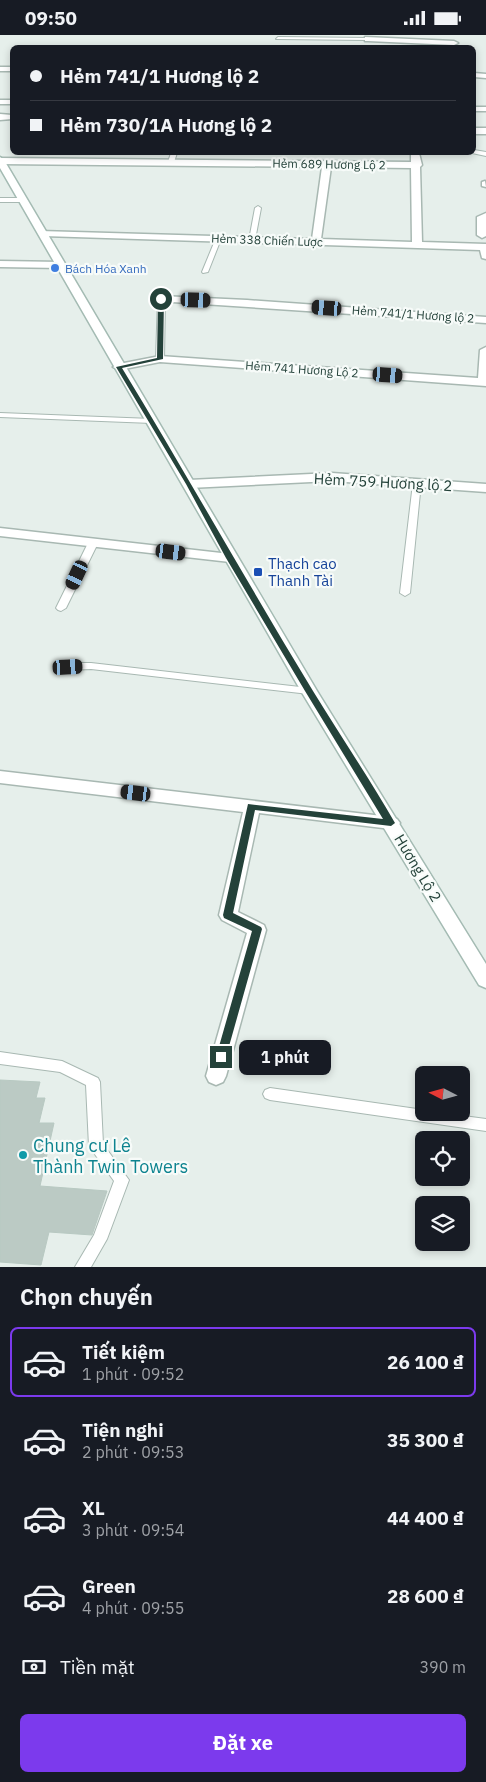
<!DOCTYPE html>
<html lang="vi">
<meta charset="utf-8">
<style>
body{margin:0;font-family:"IBM Plex Sans",sans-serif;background:#242831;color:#f1f3f6;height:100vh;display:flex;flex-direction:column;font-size:19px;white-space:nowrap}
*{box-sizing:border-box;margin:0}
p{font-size:16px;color:#9ea1a6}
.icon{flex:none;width:28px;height:28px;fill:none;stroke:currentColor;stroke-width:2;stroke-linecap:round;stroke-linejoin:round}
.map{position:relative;height:1232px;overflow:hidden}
.details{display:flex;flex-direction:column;background:#171b24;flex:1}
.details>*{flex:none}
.top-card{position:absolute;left:10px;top:10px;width:466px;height:110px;border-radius:8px;box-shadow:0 2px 8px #0003;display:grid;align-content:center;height:110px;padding:0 20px;background:#171b24}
.needle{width:32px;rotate:276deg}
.tools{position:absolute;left:415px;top:1031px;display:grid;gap:10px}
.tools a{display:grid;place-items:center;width:55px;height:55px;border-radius:8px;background:#171b24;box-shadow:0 2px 8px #0003;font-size:25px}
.end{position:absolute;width:22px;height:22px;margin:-11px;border:6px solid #24423a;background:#fff;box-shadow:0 0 0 2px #fff}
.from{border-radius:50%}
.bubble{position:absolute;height:35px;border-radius:8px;background:#171b24;box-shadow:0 2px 8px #0003;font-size:16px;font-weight:800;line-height:35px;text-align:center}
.car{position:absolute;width:15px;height:30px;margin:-15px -8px;border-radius:6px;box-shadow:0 0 4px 1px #0007;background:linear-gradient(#222 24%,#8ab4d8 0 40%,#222 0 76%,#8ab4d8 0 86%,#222 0)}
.top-card b{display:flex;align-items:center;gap:18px;height:48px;font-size:19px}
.top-card b+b{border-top:1px solid #363941}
.top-card i{width:12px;height:12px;background:#f1f3f6}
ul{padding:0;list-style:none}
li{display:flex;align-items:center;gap:15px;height:70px;margin:0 10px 8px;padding:0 10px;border:2px solid transparent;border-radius:8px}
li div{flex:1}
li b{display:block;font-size:19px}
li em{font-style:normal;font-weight:800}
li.active{border-color:#7c3aed}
li>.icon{width:45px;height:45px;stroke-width:1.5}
h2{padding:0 20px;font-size:22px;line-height:60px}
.pay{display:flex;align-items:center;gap:12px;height:55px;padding:0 20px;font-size:19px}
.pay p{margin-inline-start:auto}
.action{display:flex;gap:10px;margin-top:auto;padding:10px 20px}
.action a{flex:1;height:58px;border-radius:8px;background:#7c3aed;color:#fff;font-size:20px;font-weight:800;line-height:58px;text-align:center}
.status{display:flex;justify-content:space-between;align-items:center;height:35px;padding:0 25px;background:#171b24;direction:ltr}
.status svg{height:14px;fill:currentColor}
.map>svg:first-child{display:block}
.building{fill:#bbcac4;stroke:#b8c9c2}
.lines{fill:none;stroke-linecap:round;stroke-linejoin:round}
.service-casing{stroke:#a8b8b2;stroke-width:2}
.minor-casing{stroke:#a8b8b2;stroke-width:3}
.tertiary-casing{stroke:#a8b8b2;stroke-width:3}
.secondary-casing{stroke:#a4bbb3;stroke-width:3}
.service{fill:#fff;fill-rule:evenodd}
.minor{fill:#fff;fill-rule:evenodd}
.tertiary{fill:#fff;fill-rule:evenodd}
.secondary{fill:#fff;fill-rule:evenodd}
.route{fill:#24423a}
.shop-dot{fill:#3f7fe0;stroke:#f7fbf9;stroke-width:2}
.transit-dot{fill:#1a4fb4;stroke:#f7fbf9;stroke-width:2}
.culture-dot{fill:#0f9aa8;stroke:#f7fbf9;stroke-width:2}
.labels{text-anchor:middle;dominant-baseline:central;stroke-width:4.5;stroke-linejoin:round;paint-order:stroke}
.far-street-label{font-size:12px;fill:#24423a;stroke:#f7fbf9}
.far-shop-label{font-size:12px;fill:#366cbe;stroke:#f7fbf9;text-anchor:start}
.street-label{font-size:15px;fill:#24423a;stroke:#f7fbf9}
.transit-label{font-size:15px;fill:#164399;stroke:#f7fbf9;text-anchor:start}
.near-culture-label{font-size:18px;fill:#0d838f;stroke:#f7fbf9;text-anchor:start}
</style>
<div class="status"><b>09:50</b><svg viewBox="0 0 49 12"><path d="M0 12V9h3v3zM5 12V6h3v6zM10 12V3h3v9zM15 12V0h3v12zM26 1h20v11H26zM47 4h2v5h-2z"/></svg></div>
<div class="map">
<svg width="486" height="1232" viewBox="0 0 486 1232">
<rect width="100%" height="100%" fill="#e6efeb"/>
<!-- building -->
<path class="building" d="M0 1045 40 1047 36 1063H45L39 1088H54L40 1151 107 1156 92 1200 49 1197 41 1230 0 1227Z"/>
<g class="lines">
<!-- service casing -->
<g class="service-casing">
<path id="service" d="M278 2 368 3 370 4 368 5 276 4Z
M474 115 486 117V121L472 118Z
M171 118H177L174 127 171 129 168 127Z
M0 163H23L26 165 23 167H0Z
M258 171 261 173 255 205 252 207 249 205 255 173Z
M216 203 221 204 208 237 203 238 202 237Z
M158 262 165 264 164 324 160 326 156 324Z
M0 378 152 384 156 386 152 388 0 382Z
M417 445 421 448 410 558 405 561 400 558 413 448Z
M93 505 98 508 66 573 61 576 58 575 56 573 88 508Z
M91 628 309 653 314 656 309 659 91 634 69 635 59 638 54 635C63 627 79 628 91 628Z
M0 1017 62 1026 98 1043 100 1047 103 1109 129 1145 107 1204 91 1232H75L94 1200 114 1146 89 1111 86 1050 60 1037 0 1029Z
M270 1053 424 1075V1078H441L486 1084V1096L270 1065 265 1063 263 1059 265 1055Z"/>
</g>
<!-- minor casing -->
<g class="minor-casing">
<path id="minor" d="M365 2 454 6 458 8 454 10 368 6H365Z
M0 65H12V69H0Z
M474 72H486V76H474Z
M0 79 12 80V84L0 85Z
M474 93H486V99H474Z
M411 118H419L422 130 420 132 422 207 486 209V224L482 223 480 215 43 201 40 200V196L312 204 322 132 0 129V123L411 127ZM331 132 411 133 412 207 321 204Z
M485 146 486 152 482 151V147Z
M486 178V201L482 203 477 200V182Z
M0 226 61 227 66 230 61 233 0 232Z
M161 261 247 265 486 282V288L157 266 156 264 157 262Z
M486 312V351L160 327 119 335 113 332 119 329 160 321 478 343 480 315Z
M332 438 486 449V457L332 446 189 453 183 449 189 445Z
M0 493 230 519 237 523 230 527 0 501Z
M0 736 391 782 397 784 400 788 397 792 391 794 259 778 238 877 264 890 266 895 226 1041 223 1047 216 1050 209 1047 206 1041 247 898 222 885 219 880 243 777 0 748Z"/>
</g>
<!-- tertiary casing -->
<g class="tertiary-casing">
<path id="tertiary" d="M0 32H12V36H0Z
M474 38 486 39V43L474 42Z"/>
</g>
<!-- secondary casing -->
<g class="secondary-casing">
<path id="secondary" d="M0 122 4 125 317 656 486 929V953L479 950 301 656 0 133Z"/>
</g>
<!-- service -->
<use href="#service" class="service"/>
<!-- minor -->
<use href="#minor" class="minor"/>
<!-- tertiary -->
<use href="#tertiary" class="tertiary"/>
<!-- secondary -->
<use href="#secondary" class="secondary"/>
</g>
<!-- route -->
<path class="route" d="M161 262 164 264 163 324 122 333C187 440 248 549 313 656 340 700 369 743 395 788L391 791 255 775 233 878 261 892 262 894 226 1022 221 1027 216 1022 252 896 224 883 223 880 248 769 383 784 305 656 226 523 186 449 116 332 157 323 158 264Z"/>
<!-- markers -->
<circle class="shop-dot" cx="55" cy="233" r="5"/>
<rect class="transit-dot" x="253" y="532" width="10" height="10" rx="2.5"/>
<circle class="culture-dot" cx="23" cy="1120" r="5"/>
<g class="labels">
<!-- far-street labels -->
<g class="far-street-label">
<text transform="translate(329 129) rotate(1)">Hẻm 689 Hương Lộ 2</text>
<text transform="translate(267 205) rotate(2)">Hẻm 338 Chiến Lược</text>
<text transform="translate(413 279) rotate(4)">Hẻm 741/1 Hương lộ 2</text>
<text transform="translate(302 334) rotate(4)">Hẻm 741 Hương Lộ 2</text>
</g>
<!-- far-shop labels -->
<g class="far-shop-label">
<text x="65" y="233">Bách Hóa Xanh</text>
</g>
<!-- street labels -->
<g class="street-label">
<text transform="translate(383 447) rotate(3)">Hẻm 759 Hương lộ 2</text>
<text transform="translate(418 833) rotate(59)">Hương Lộ 2</text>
</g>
<!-- transit labels -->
<g class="transit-label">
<text x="268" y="528">Thạch cao<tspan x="268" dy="17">Thanh Tài</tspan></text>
</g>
<!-- near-culture labels -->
<g class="near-culture-label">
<text x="33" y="1110">Chung cư Lê<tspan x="33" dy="21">Thành Twin Towers</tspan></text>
</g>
</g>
</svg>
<div class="tools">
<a><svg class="needle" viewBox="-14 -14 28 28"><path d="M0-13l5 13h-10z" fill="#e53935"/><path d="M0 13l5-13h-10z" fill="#9ea1a6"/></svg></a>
<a><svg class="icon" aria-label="locate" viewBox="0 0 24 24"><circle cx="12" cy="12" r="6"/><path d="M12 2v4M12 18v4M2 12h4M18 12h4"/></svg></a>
<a><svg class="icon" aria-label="layers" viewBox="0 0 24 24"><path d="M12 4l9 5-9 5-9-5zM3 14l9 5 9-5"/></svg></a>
</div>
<i class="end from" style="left:161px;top:264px"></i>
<i class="end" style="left:221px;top:1022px"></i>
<div class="bubble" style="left:239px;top:1005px;width:92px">1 phút</div>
<i class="car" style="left:196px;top:265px;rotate:92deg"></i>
<i class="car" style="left:327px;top:273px;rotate:274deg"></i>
<i class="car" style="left:388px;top:340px;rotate:94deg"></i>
<i class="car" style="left:171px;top:517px;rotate:97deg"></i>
<i class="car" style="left:77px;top:540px;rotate:205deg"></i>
<i class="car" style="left:68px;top:632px;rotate:87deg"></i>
<i class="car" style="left:136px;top:758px;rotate:277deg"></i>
<div class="top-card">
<b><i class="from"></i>Hẻm 741/1 Hương lộ 2</b>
<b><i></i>Hẻm 730/1A Hương lộ 2</b>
</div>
</div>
<section class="details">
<h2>Chọn chuyến</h2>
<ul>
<li class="active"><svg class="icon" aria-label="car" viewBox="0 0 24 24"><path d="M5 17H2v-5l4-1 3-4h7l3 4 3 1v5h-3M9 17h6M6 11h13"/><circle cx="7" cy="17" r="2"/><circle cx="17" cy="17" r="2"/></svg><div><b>Tiết kiệm</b><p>1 phút · 09:52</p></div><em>26 100 ₫</em></li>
<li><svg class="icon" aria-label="car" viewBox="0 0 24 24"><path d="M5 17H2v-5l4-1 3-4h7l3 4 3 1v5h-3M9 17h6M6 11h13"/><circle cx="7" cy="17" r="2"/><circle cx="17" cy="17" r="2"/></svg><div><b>Tiện nghi</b><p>2 phút · 09:53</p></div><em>35 300 ₫</em></li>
<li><svg class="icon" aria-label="car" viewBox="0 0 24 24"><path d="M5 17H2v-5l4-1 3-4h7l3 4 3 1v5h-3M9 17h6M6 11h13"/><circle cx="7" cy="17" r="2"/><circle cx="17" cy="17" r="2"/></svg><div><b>XL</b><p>3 phút · 09:54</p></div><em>44 400 ₫</em></li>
<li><svg class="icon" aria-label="car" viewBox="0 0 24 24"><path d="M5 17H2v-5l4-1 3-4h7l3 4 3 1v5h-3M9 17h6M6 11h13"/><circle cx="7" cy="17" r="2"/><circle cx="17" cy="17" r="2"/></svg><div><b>Green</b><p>4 phút · 09:55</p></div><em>28 600 ₫</em></li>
</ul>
<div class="pay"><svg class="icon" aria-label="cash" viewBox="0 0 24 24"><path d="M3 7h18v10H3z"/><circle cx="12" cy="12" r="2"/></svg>Tiền mặt<p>390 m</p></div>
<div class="action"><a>Đặt xe</a></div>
</section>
